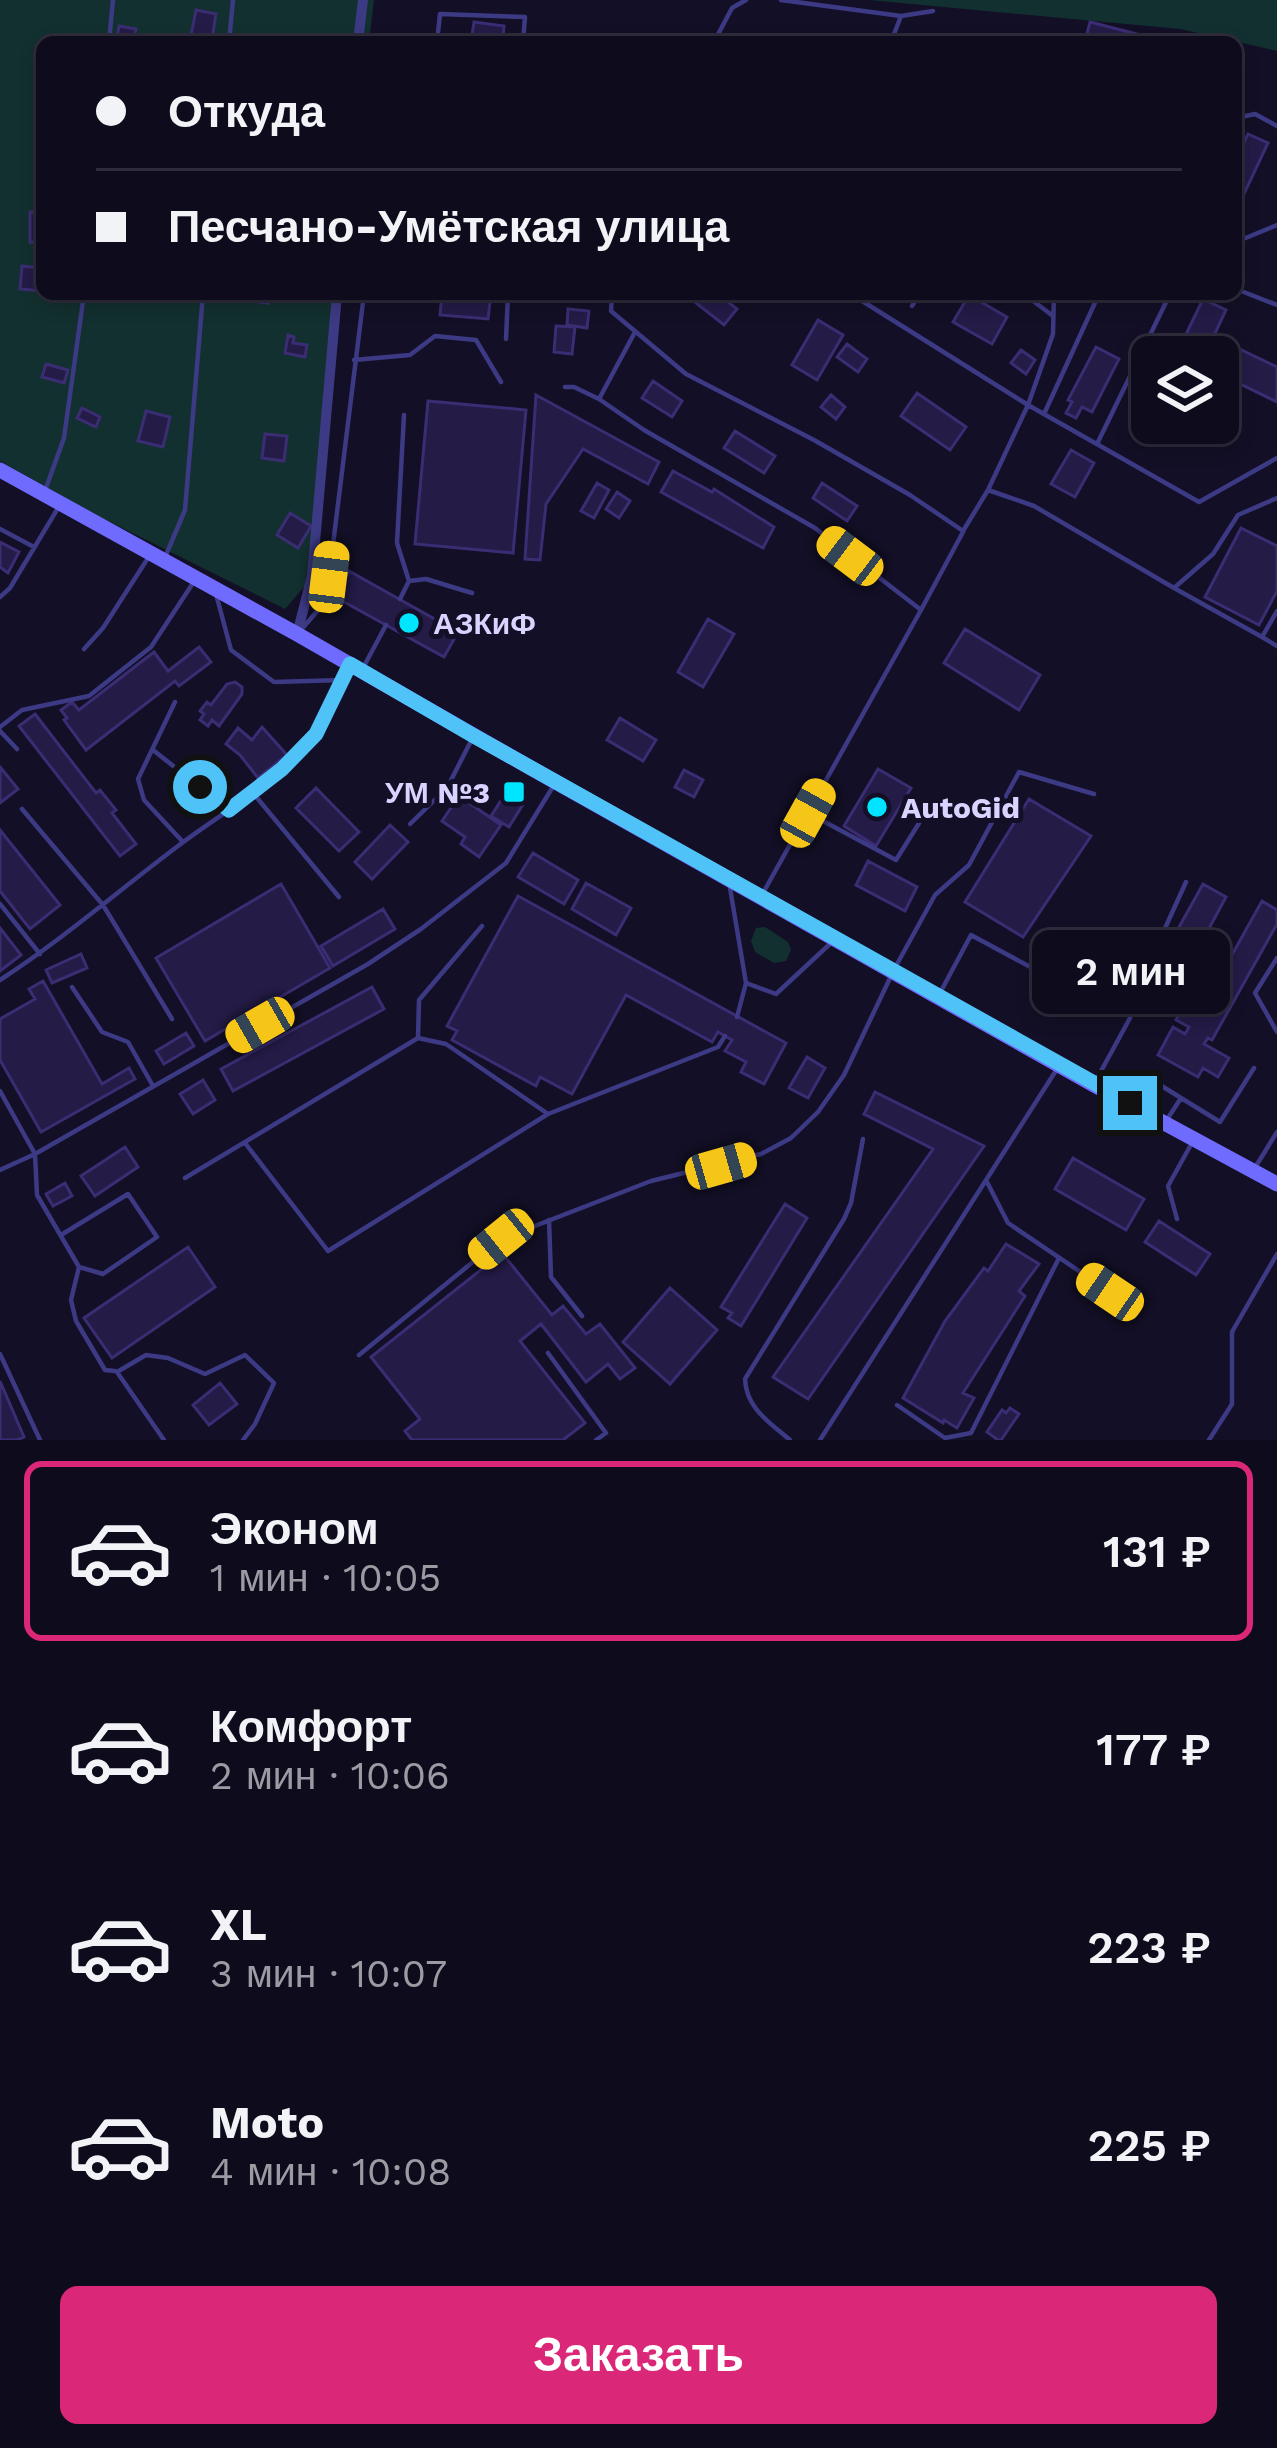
<!DOCTYPE html>
<html lang="ru">
<meta charset="utf-8">
<style>
body{margin:0;font-family:"Work Sans",sans-serif;background:#1c1929;color:#f1f3f6;height:100vh;display:flex;flex-direction:column;font-size:45px;white-space:nowrap}
*{box-sizing:border-box;margin:0}
p{font-size:39px;color:#9b9ba3}
.icon{flex:none;width:66px;height:66px;fill:none;stroke:currentColor;stroke-width:2;stroke-linecap:round;stroke-linejoin:round}
.map{position:relative;height:1440px;overflow:hidden}
.panel{display:flex;flex-direction:column;background:#0e0b1c;flex:1}
.panel>*{flex:none}
.hud{position:absolute;left:36px;top:36px;width:1206px;height:264px;border-radius:18px;box-shadow:0 6px 18px #0003,0 0 0 3px #2e2b3b;display:grid;align-content:center;height:264px;padding:0 60px;background:#0e0b1c}
.tools{position:absolute;left:1131px;top:336px;display:grid;gap:24px}
.tools a{display:grid;place-items:center;width:108px;height:108px;border-radius:18px;background:#0e0b1c;box-shadow:0 6px 18px #0003,0 0 0 3px #2e2b3b;font-size:60px}
.end{position:absolute;width:54px;height:54px;margin:-27px;border:15px solid #4fc3f7;background:#111;box-shadow:0 0 0 6px #111}
.from{border-radius:50%}
.bubble{position:absolute;height:84px;border-radius:18px;background:#0e0b1c;box-shadow:0 6px 18px #0003,0 0 0 3px #2e2b3b;font-size:39px;font-weight:600;line-height:84px;text-align:center}
.car{position:absolute;width:36px;height:72px;margin:-36px -18px;border-radius:15px;box-shadow:0 0 9px 3px #0007;background:linear-gradient(#f5c518 24%,#345 0 40%,#f5c518 0 76%,#345 0 86%,#f5c518 0)}
.hud b{display:flex;align-items:center;gap:42px;height:114px;font-size:45px}
.hud b+b{border-top:3px solid #2e2b3b}
.hud i{width:30px;height:30px;background:#f1f3f6}
ul{padding:21px 0 0;list-style:none}
li{display:flex;align-items:center;gap:36px;height:180px;margin:0 24px 18px;padding:0 36px;border:6px solid transparent;border-radius:18px}
li div{flex:1}
li b{display:block;font-size:45px}
li em{font-style:normal;font-weight:600}
li.current{border-color:#db2777}
li>.icon{width:108px;height:108px;stroke-width:1.5}
.cta{display:flex;gap:24px;margin-top:auto;padding:24px 60px}
.cta a{flex:1;height:138px;border-radius:18px;background:#db2777;color:#fff;font-size:48px;font-weight:600;line-height:138px;text-align:center}
.map>svg:first-child{display:block}
.green{fill:#12302f}
.building{fill:#241b47;stroke:#3b2d73;stroke-width:3}
.lines{fill:none;stroke-linecap:round;stroke-linejoin:round}
.lane{stroke:#3d3a85;stroke-width:4.5}
.street{stroke:#3d3a85;stroke-width:10}
.secondary{stroke:#6f6bff;stroke-width:15}
.route{stroke:#4fc3f7;stroke-width:15}
.poi-dot{fill:#00e5ff;stroke:#130f26;stroke-width:4.5}
.labels{text-anchor:middle;dominant-baseline:central;stroke-width:10;stroke-linejoin:round;paint-order:stroke}
.poi-label{font-size:30px;font-weight:bold;fill:#d9d4ff;stroke:#130f26;text-anchor:start}
</style>
<div class="map">
<svg width="1277" height="1440" viewBox="0 0 1277 1440">
<rect width="100%" height="100%" fill="#130f26"/>
<!-- green -->
<path class="green" d="M0 0H374L369 42H42V294H342L316 573 285 609 94 514 0 461Z
M869 0H1277V51L1180 29Z
M765 927 788 942 791 950 786 961 774 963 755 952 751 941 756 928Z"/>
<!-- building -->
<path class="building" d="M196 10 216 14 212 39 191 35Z
M474 22 504 26 503 39 472 35Z
M1090 22 1141 35 1139 42H1085Z
M119 26 136 29 133 42H116Z
M1248 134 1268 143 1244 194 1236 190V159Z
M30 212 42 213V243L30 242Z
M22 266 42 268V291L20 289Z
M240 294H269L268 303 239 300Z
M442 294H491L488 319 440 315Z
M703 294H718L737 309 724 325 696 303Z
M969 295 1007 317 992 344 953 322Z
M1203 299 1226 310 1204 357H1175Z
M568 309 589 311 587 328 567 325Z
M818 320 843 335 817 380 792 365Z
M556 326 575 327 572 354 554 352Z
M288 335 294 337 293 343 307 345 305 357 285 353Z
M1223 341 1277 367V402L1218 373V357H1215Z
M847 344 867 359 858 372 837 357Z
M1096 347 1119 359 1092 412 1082 407 1076 418 1066 413 1072 402 1068 400Z
M1021 350 1035 360 1026 374 1011 363Z
M46 364 68 370 64 383 42 377Z
M653 381 682 401 672 417 642 398Z
M917 393 966 427 950 450 901 416Z
M536 395 659 462 648 484 583 449 546 504 540 560 525 559Z
M831 395 845 407 836 419 821 407Z
M428 401 526 410 513 553 415 544Z
M82 408 100 417 96 427 77 418Z
M146 411 170 417 163 447 138 441Z
M735 431 775 456 764 473 724 448Z
M265 434 287 436 284 461 262 458Z
M1071 450 1094 463 1075 497 1051 484Z
M673 471 712 492 714 489 774 527 763 548 661 492Z
M597 483 609 490 594 518 581 511Z
M822 483 857 506 847 521 813 498Z
M617 492 630 501 619 518 606 509Z
M290 513 311 526 298 548 277 535Z
M1241 528 1277 546V591L1259 625 1205 597Z
M0 542 19 552 8 573 0 567Z
M349 571 458 632 444 657 335 597Z
M708 619 734 634 703 687 678 672Z
M965 629 1040 675 1019 710 944 663Z
M199 647 211 662 179 686 175 681 86 750 64 720 67 718 61 710 72 702 79 710 154 652 168 671Z
M235 682 242 687V694L219 726 212 720 208 726 200 720 204 714 200 711 207 702 211 705 227 684Z
M35 714 96 793 100 790 116 810 112 813 136 844 120 856 19 726Z
M620 718 656 740 643 761 607 740Z
M262 727 287 755 258 778 240 755 226 744 238 728 252 740Z
M0 767 18 789 0 803Z
M878 769 911 788 876 846 844 826Z
M684 770 703 780 694 797 675 787Z
M511 785 522 793 519 798 525 801 509 827 491 816Z
M316 788 359 832 339 851 296 808Z
M459 796 501 825 479 857 461 844 465 837 442 821Z
M1029 799 1091 836 1023 937 965 902Z
M390 825 408 842 372 879 355 862Z
M0 830 60 905 30 929 0 891Z
M533 853 578 880 564 904 518 877Z
M868 861 917 887 905 911 856 885Z
M586 883 631 908 616 935 572 909Z
M281 884 330 968 205 1041 156 958Z
M1203 884 1226 897 1187 969 1163 956Z
M518 896 786 1043 764 1084 741 1072 746 1062 725 1051 732 1040 718 1032 712 1042 626 995 572 1094 540 1077 536 1086 452 1040 457 1031 447 1026Z
M1262 901 1277 910V924L1212 1040 1208 1038 1204 1044 1229 1058 1218 1077 1203 1068 1198 1077 1158 1055 1173 1027 1185 1034 1189 1027 1176 1020 1189 997 1204 1005Z
M383 909 395 929 333 966 321 946Z
M0 928 21 955 0 971Z
M81 954 87 968 52 983 46 970Z
M43 981 102 1084 129 1068 135 1079 41 1132 0 1060V1019L35 999 29 989Z
M372 987 384 1009 233 1091 221 1069Z
M186 1033 194 1046 164 1064 156 1051Z
M807 1057 825 1068 808 1098 789 1088Z
M203 1080 215 1100 193 1114 180 1094Z
M875 1092 984 1146 808 1399 773 1377 933 1149 864 1114Z
M125 1147 138 1167 95 1196 81 1176Z
M1073 1158 1144 1199 1126 1230 1055 1189Z
M65 1183 72 1196 53 1206 46 1194Z
M785 1204 807 1218 741 1326 728 1318 732 1313 721 1307Z
M1159 1221 1210 1254 1196 1275 1145 1242Z
M1006 1244 1039 1264 1019 1291 1025 1296 963 1393 974 1398 957 1428 944 1420 943 1423 903 1398 945 1321 984 1268 988 1271Z
M188 1247 215 1287 112 1358 84 1318Z
M502 1253 552 1315 563 1306 586 1334 600 1324 635 1368 620 1379 608 1364 586 1382 541 1324 520 1341 585 1423 563 1440H412L405 1431 420 1419 371 1357Z
M670 1288 717 1330 670 1384 623 1342Z
M0 1381 24 1437 17 1440H0Z
M220 1383 237 1404 209 1425 193 1405Z
M1010 1408 1019 1414 1001 1440H998L987 1432 1002 1410 1006 1413Z"/>
<g class="lines">
<!-- lane -->
<path class="lane" d="M781 0 901 16
M109 42 113 0
M229 42 233 0
M437 42 440 14 525 17 523 42
M714 42 732 8 746 0
M891 42 901 16 933 11
M1236 118 1255 114 1277 126
M1236 242 1277 225
M1236 289 1277 305
M612 294 611 311 686 374 814 440 910 495 963 531 988 490
M851 294 1028 405 1053 334 1054 294
M1024 294 1053 316
M912 306 920 294
M506 339 508 294
M354 360 410 355 435 336 476 340 501 382
M565 387H574L599 399 635 332
M599 399 644 430 815 528 921 610 963 532
M1044 414 1099 294
M1097 444 1170 294
M1277 458 1199 502 1028 405 988 490 1034 506 1174 588 1213 554 1238 515 1277 498
M46 488 64 438 84 294
M0 529 34 547
M166 555 185 510 203 294
M409 581 426 579 472 593
M1174 588 1262 637 1277 611
M216 594 231 650 274 682 343 680
M0 597 10 588 58 508
M400 599 409 581 397 543 404 415
M300 631 320 608 329 577 364 294
M1262 637 1277 646
M84 649 103 628 148 558
M363 668 386 625
M175 702 138 779 144 800 183 842
M0 727 22 710 89 696 151 647 193 583
M0 731 17 749
M153 750 229 810
M253 793 339 897
M22 809 103 905 172 1019
M808 813 896 860 926 812
M410 824 447 788 471 741
M730 888 746 983 776 994 832 942
M763 893 921 610
M0 904 40 954
M1277 958 1255 993 1277 1032
M896 966 935 895 969 865 1019 772 1094 794
M0 980C63 939 118 891 178 846 224 811 279 782 315 736 329 717 338 690 348 669
M72 987 102 1032 128 1042 153 1086
M940 993 971 935 1071 989
M737 1017 746 983
M418 1038 419 1000 482 926
M1152 1080 1220 1122 1254 1068
M1094 1084 1130 1018 1137 990 1186 882
M0 1091 35 1154 37 1195 79 1267 71 1300 76 1321 105 1370 115 1371
M1168 1118 1181 1098
M245 1143 328 1251 548 1114
M1256 1166 1277 1132
M0 1170 35 1154 368 964 421 929 506 863 554 785
M185 1178 418 1038 446 1044 548 1114 718 1047 725 1036
M987 1182 1008 1223 1110 1292
M1177 1219 1168 1186 1193 1141
M549 1220 551 1277 582 1316
M61 1235 128 1194 157 1237 103 1274 79 1267
M548 1353 606 1433 596 1440
M0 1354 40 1440
M359 1355 501 1239 651 1181 761 1154 791 1138 818 1112 844 1075 891 976
M897 1405 945 1438 971 1433 1059 1258
M164 1440 117 1372 146 1355 168 1358 205 1374 245 1355 274 1383 255 1424 243 1440
M790 1440C769 1422 746 1408 745 1379L844 1219 851 1203 863 1139
M820 1440 1057 1069
M1209 1440 1232 1404V1332L1277 1254"/>
<!-- street -->
<path class="street" d="M358 42 363 0
M297 634 312 576 337 294"/>
<!-- secondary -->
<path class="secondary" d="M0 470 297 634 529 767 1094 1085 1277 1184"/>
</g>
<g class="lines">
<!-- route -->
<path class="route" d="M200 787 229 810 282 769 316 734 350 664 474 736 1130 1103"/>
</g>
<!-- markers -->
<g class="poi-dot">
<circle cx="409" cy="623" r="12"/>
<rect x="502" y="780" width="24" height="24" rx="6"/>
<circle cx="877" cy="807" r="12"/>
</g>
<g class="labels">
<!-- poi labels -->
<g class="poi-label">
<text x="433" y="623">АЗКиФ</text>
<text x="490" y="792" text-anchor="end">УМ №3</text>
<text x="901" y="807">AutoGid</text>
</g>
</g>
</svg>
<div class="tools">
<a><svg class="icon" aria-label="layers" viewBox="0 0 24 24"><path d="M12 4l9 5-9 5-9-5zM3 14l9 5 9-5"/></svg></a>
</div>
<i class="end from" style="left:200px;top:787px"></i>
<i class="end" style="left:1130px;top:1103px"></i>
<div class="bubble" style="left:1032px;top:930px;width:198px">2 мин</div>
<i class="car" style="left:850px;top:556px;rotate:307deg"></i>
<i class="car" style="left:329px;top:577px;rotate:7deg"></i>
<i class="car" style="left:808px;top:813px;rotate:29deg"></i>
<i class="car" style="left:260px;top:1025px;rotate:240deg"></i>
<i class="car" style="left:721px;top:1166px;rotate:74deg"></i>
<i class="car" style="left:501px;top:1239px;rotate:231deg"></i>
<i class="car" style="left:1110px;top:1292px;rotate:304deg"></i>
<div class="hud">
<b><i class="from"></i>Откуда</b>
<b><i></i>Песчано-Умётская улица</b>
</div>
</div>
<section class="panel">
<ul>
<li class="current"><svg class="icon" aria-label="car" viewBox="0 0 24 24"><path d="M5 17H2v-5l4-1 3-4h7l3 4 3 1v5h-3M9 17h6M6 11h13"/><circle cx="7" cy="17" r="2"/><circle cx="17" cy="17" r="2"/></svg><div><b>Эконом</b><p>1 мин · 10:05</p></div><em>131 ₽</em></li>
<li><svg class="icon" aria-label="car" viewBox="0 0 24 24"><path d="M5 17H2v-5l4-1 3-4h7l3 4 3 1v5h-3M9 17h6M6 11h13"/><circle cx="7" cy="17" r="2"/><circle cx="17" cy="17" r="2"/></svg><div><b>Комфорт</b><p>2 мин · 10:06</p></div><em>177 ₽</em></li>
<li><svg class="icon" aria-label="car" viewBox="0 0 24 24"><path d="M5 17H2v-5l4-1 3-4h7l3 4 3 1v5h-3M9 17h6M6 11h13"/><circle cx="7" cy="17" r="2"/><circle cx="17" cy="17" r="2"/></svg><div><b>XL</b><p>3 мин · 10:07</p></div><em>223 ₽</em></li>
<li><svg class="icon" aria-label="car" viewBox="0 0 24 24"><path d="M5 17H2v-5l4-1 3-4h7l3 4 3 1v5h-3M9 17h6M6 11h13"/><circle cx="7" cy="17" r="2"/><circle cx="17" cy="17" r="2"/></svg><div><b>Moto</b><p>4 мин · 10:08</p></div><em>225 ₽</em></li>
</ul>
<div class="cta"><a>Заказать</a></div>
</section>
